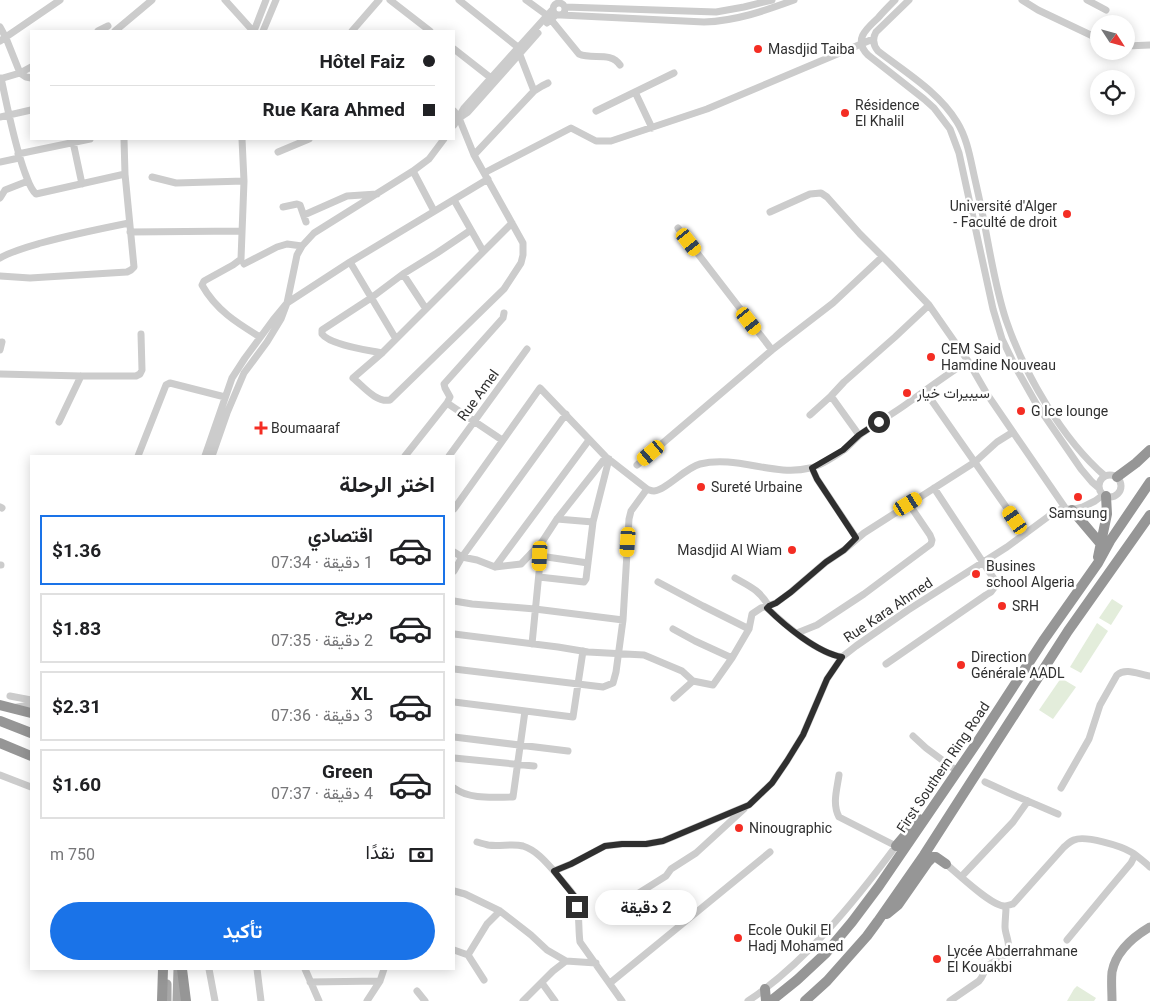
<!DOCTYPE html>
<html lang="ar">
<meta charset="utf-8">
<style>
body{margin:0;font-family:Roboto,Vazirmatn,sans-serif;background:#f6f6f6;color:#202124;direction:rtl;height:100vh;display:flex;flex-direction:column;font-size:19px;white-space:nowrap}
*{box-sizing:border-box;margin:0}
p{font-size:16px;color:#757577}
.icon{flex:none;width:28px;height:28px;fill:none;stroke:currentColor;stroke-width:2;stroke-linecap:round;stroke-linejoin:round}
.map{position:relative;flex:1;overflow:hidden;direction:ltr}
.side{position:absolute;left:30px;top:455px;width:425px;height:515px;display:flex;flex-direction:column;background:#fff;border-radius:0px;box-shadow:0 2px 12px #0003;direction:rtl}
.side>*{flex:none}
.guide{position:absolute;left:30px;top:30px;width:425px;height:110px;border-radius:0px;box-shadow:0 2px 12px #0003;direction:rtl;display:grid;align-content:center;height:110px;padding:0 20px;background:#fff}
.needle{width:32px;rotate:126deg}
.buttons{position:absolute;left:1090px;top:15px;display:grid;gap:10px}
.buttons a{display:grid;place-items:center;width:45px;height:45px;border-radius:50%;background:#fff;box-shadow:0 2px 12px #0003;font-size:25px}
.end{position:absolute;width:22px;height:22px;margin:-11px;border:6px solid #2f2f2f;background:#fff;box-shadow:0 0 0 2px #fff}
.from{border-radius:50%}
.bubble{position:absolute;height:35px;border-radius:18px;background:#fff;box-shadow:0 2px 12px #0003;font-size:16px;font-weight:700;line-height:35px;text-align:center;direction:rtl}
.car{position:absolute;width:15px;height:30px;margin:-15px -8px;border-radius:6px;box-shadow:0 0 4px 1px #0007;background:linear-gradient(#f5c518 24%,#345 0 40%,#f5c518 0 76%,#345 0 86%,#f5c518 0)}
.guide b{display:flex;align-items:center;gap:18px;height:48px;font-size:19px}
.guide b+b{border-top:1px solid #e0e0e0}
.guide i{width:12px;height:12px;background:#202124}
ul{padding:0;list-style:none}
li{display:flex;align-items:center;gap:15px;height:70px;margin:0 10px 8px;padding:0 10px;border:2px solid #e0e0e0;border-radius:0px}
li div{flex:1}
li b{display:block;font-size:19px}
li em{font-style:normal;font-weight:700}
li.current{border-color:#1a73e8}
li>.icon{width:45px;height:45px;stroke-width:1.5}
h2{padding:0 20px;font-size:22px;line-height:60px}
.pay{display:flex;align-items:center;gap:12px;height:55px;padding:0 20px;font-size:19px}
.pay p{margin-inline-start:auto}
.button{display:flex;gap:10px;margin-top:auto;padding:10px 20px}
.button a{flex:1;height:58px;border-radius:30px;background:#1a73e8;color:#fff;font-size:20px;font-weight:700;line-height:58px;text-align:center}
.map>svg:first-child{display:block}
.green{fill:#e3eddb}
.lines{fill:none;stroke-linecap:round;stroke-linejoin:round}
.minor{stroke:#ccc;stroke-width:7}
.major{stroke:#a7a7a7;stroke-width:9}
.highway{stroke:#969696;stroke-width:10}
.route{stroke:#2f2f2f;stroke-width:6}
.poi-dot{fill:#f42d23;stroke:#fff;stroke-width:2}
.labels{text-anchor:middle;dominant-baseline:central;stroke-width:5;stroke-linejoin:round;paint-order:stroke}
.poi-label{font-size:14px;fill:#2f2f2f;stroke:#fff;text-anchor:start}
.street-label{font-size:14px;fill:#2f2f2f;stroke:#fff}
</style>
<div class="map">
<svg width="1150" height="1001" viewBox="0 0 1150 1001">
<rect width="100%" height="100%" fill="#fff"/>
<!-- green -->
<path class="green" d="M1112 599 1123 606 1111 625 1099 618Z
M1097 623 1108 631 1081 673 1070 667Z
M1061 678 1076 687 1053 719 1039 710Z
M1077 986 1096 998 1094 1001H1067L1074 989Z"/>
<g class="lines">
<!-- minor -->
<path class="minor" d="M225 0 253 31
M390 0 430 31
M459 0 519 48
M526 0 548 16 579 54C592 60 611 51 620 65
M895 0C889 6 883 12 878 18 866 29 853 40 868 55L924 99 934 108 950 129 959 153 993 309 1002 339 1016 368 1037 405 1081 469 1092 482 1099 488
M909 0 876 32C872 39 873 45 878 51 905 72 939 92 957 122 967 138 970 157 974 175 978 193 982 210 985 227 991 258 996 290 1006 320 1024 373 1062 439 1105 476
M1022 0 1038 10 1099 39
M1087 0 1106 10
M553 9a6 6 0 1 1 12 0a6 6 0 1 1-12 0Z
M565 7 716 12 744 7 772 0
M561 15 704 22C736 21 764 11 794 0
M547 23 556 15
M0 27 6 38 20 73 26 77 31 78
M98 31 108 26
M115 31 152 0
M254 31 266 0
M263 31 276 0
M352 31 379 0
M0 41 60 0
M1126 46 1150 45
M454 49 491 78
M520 55 534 91
M1 78C8 110 14 143 25 173 28 180 30 189 36 194L125 174
M0 79 20 73 31 67
M635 92 652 128
M454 111 459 118 474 155 523 243V255L521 263 504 289 390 400C376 403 363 386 353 378L382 353 512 223
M596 111 674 73
M0 117 31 110
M459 118 468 112 538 33
M454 125 464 108 553 9
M242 139 244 181 241 259 233 265 204 281 202 285C216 310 237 323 260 337
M73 142 82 184
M278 152 309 139
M18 154 90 139
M474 155 534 91 542 86 548 83
M0 162 19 158
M413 171 434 211
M484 173 571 128 596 141H611L707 109 873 39
M152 177 176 183 244 181
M0 198 5 190 28 181
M454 200 483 251
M283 207 297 204 300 205 306 222
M770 212 810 194 821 193 827 197 860 234 890 264 929 305 968 361 987 394 1013 432 1066 509
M304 215 347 196 377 194
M678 228 772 350
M130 232 242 231
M0 258C12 251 27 247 41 243 70 235 99 229 129 223
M350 262 396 339
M244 264 277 247 287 244 302 246
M403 274 426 309
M0 276 30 278 127 272 131 270 134 267 125 174 124 139
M0 350 2 342
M382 353C368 350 330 345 322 334V330L371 298 403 274 437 253 471 230
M0 374 81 376H136L140 374 142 370 141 334
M925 391 1025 534
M831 396 859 435
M447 403 502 440
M810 415 831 396 844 382 895 337 929 305
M59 422 81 376
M138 456 166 385 170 383 225 397
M205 456 232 378 245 358 273 320 287 303 350 262 488 179
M212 456 227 413 244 373 267 342 281 319 287 303 297 255 302 246 314 233 413 171 429 159 444 139
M405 456 447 403 450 397 445 388 444 384 503 318 504 313
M449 456 527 349
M637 465 772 350 833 303 882 257
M812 468 817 479 857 539
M1099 486a11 11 0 1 1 22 0a11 11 0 1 1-22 0Z
M0 507 2 508
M454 509 540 388 606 457 647 489C650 490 651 491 654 491 666 490 685 468 700 464 737 455 774 477 810 468 821 466 834 457 844 450 850 445 855 439 861 434 875 424 891 415 905 405 926 390 946 375 968 361
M557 519 593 522
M454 552 462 557 477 560 495 567 521 564 542 542 557 519 606 457
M540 556 588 563
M0 565H1
M495 567 589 440
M454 571 462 557 566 414
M539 577 584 582 586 579 593 522 609 459
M735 578C751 587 759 590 769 606L767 608C786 626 817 653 842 657
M658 582 703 606 749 629
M454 601 472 604 535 609 623 620
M673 629 695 641 732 658
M797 633 817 625 864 594 931 544 932 540 930 535 909 504
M454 634 558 647 588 652 644 655 682 671 693 681 713 685 732 658 749 629 752 614 761 608 765 607 776 603 791 592 826 562 844 550 864 533 975 462 997 442 1013 432
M532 644 542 542
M886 664 986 595 991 592 997 584 995 580 990 573 934 488
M454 669 603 687 613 683 616 672 623 620 629 519 631 511 647 489
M10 696 31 700
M674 698 693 681
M454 702 573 717 583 651
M17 707 31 705
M913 736 926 748 957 771
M454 737 568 751
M454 758 534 766
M0 775 31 787
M985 782 1009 793 1058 814
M454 788C470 800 494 797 513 797L525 711
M1061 788 1089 739 1100 705 1117 675C1126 667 1140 675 1150 676
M477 842C480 843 484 844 488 845 500 847 512 843 523 846 536 850 546 862 554 871
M946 864C957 873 992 907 1005 906 1007 906 1012 904 1013 904L1064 847C1067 845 1070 841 1074 840 1085 835 1121 846 1131 852 1138 856 1144 862 1150 867
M961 877 1013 822 1028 801
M454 891 465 894 500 911 531 935 547 950 566 961 596 963
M623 903 666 876 671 869 696 853 744 809
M1067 940 1110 888 1131 863 1135 855
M454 950 468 955 484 980
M468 955 487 924 500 911
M209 969 215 1001
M257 969 261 1001
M305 969 319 1001
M310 982 380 981
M542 983 555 1001
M610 983 770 852
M417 991 425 1001
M367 1001 380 981 384 969
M523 1001 553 971 566 961
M622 1001 580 942C578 929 580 908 575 897 571 890 559 878 554 871L571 864 605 846 622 844H646L663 841 749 805 772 783 787 761 803 735 827 679 842 657 856 646 908 610 1007 547 1049 516 1061 509H1075L1083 507 1095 501 1103 495
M748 1001C805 963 855 901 896 846L839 817C832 804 837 789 839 775
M950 1001 979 981C984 976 984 969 989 965 995 960 1002 959 1006 953 1012 945 1005 935 1005 927 1005 920 1006 913 1006 907"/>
<!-- major -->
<path class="major" d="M167 984V1001
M177 1001 178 969
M1112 1001C1112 992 1111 981 1112 972 1116 951 1133 937 1150 927"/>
<!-- highway -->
<path class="highway" d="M1117 477 1136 463 1150 450
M1072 510 1100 543
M1098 557 1107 514 1106 496
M0 705 31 713
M0 721 31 733
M0 743 31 756
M896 846 919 819
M887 914 898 905 928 862 933 857H936L946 864
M182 969 186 1001
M765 989 766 1001
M162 1001 163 969
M771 1001 797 980 826 953 852 922 879 886 978 741 1043 641 1098 563 1110 541 1150 482
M805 1001 827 981 867 936 878 921 924 855 1068 631 1150 515"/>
</g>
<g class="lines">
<!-- route -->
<path class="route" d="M577 907 575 897 554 871 571 864 605 846 622 844H646L663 841 749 805 772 783 787 761 803 735 827 679 842 657C818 653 785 626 767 608L769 606 776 603 791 592 826 562 844 550 856 538 817 479 812 468 843 450 859 435 879 422"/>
</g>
<!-- markers -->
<g class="poi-dot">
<circle cx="758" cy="49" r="5"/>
<circle cx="845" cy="113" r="5"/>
<circle cx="1067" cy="214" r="5"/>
<circle cx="931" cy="357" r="5"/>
<circle cx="907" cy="393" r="5"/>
<circle cx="1021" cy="411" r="5"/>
<path d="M258.5 420.5h5v5h5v5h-5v5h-5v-5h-5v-5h5z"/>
<circle cx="701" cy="487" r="5"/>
<circle cx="1078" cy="497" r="5"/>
<circle cx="792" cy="550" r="5"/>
<circle cx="976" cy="574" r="5"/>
<circle cx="1002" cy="606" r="5"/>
<circle cx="961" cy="665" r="5"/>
<circle cx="739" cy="828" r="5"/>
<circle cx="738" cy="938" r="5"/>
<circle cx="937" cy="959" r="5"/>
</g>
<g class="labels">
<!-- poi labels -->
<g class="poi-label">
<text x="768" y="49">Masdjid Taiba</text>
<text x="855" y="105">Résidence<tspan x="855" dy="16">El Khalil</tspan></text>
<text x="1057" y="206" text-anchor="end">Université d'Alger<tspan x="1057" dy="16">- Faculté de droit</tspan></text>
<text x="941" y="349">CEM Said<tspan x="941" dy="16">Hamdine Nouveau</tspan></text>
<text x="917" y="393">سيبيرات خيار</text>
<text x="1031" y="411">G Ice lounge</text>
<text x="271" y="428">Boumaaraf</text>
<text x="711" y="487">Sureté Urbaine</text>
<text x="1078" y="513" text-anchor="middle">Samsung</text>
<text x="782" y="550" text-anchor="end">Masdjid Al Wiam</text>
<text x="986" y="566">Busines<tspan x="986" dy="16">school Algeria</tspan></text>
<text x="1012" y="606">SRH</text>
<text x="971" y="657">Direction<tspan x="971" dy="16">Générale AADL</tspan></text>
<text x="749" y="828">Ninougraphic</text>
<text x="748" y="930">Ecole Oukil El<tspan x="748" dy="16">Hadj Mohamed</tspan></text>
<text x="947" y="951">Lycée Abderrahmane<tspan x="947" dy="16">El Kouakbi</tspan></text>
</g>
<!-- street labels -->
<g class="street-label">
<text transform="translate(478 395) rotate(-54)">Rue Amel</text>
<text transform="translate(888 610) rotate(-34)">Rue Kara Ahmed</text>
<text transform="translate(943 767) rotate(-56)">First Southern Ring Road</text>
</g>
</g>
</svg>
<div class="buttons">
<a><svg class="needle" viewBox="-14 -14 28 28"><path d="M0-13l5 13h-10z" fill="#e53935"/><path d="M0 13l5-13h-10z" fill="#757577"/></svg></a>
<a><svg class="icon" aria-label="locate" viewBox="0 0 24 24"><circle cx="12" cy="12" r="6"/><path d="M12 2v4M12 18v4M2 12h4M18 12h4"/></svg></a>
</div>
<i class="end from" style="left:879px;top:422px"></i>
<i class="end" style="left:577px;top:907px"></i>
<div class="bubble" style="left:595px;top:890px;width:102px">2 دقيقة</div>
<i class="car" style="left:689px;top:242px;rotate:142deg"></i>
<i class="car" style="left:749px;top:321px;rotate:142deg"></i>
<i class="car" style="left:651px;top:453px;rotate:230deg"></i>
<i class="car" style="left:908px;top:504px;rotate:59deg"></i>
<i class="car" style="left:1015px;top:520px;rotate:325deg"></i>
<i class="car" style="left:628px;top:542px;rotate:184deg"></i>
<i class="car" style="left:540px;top:556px;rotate:183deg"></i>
<div class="guide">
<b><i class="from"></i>Hôtel Faiz</b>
<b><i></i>Rue Kara Ahmed</b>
</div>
<section class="side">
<h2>اختر الرحلة</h2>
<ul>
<li class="current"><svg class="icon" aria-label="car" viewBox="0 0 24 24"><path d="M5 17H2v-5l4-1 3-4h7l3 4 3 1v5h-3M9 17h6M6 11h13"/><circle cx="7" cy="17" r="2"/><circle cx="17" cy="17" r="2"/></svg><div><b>اقتصادي</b><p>1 دقيقة · 07:34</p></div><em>$1.36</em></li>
<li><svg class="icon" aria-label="car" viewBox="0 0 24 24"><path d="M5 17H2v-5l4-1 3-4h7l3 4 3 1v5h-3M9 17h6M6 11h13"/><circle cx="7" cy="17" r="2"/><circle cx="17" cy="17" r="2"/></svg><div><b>مريح</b><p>2 دقيقة · 07:35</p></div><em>$1.83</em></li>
<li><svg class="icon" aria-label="car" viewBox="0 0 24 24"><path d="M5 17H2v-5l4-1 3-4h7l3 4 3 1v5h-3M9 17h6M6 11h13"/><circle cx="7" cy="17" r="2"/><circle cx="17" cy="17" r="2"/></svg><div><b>XL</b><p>3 دقيقة · 07:36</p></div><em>$2.31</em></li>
<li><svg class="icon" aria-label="car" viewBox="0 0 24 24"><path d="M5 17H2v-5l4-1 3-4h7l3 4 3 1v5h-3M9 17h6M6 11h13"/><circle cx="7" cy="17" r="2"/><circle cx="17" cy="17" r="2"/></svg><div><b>Green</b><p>4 دقيقة · 07:37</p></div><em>$1.60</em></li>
</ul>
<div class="pay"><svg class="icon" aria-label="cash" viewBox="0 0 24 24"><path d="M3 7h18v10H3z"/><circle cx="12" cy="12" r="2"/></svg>نقدًا<p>750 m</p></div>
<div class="button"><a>تأكيد</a></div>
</section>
</div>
